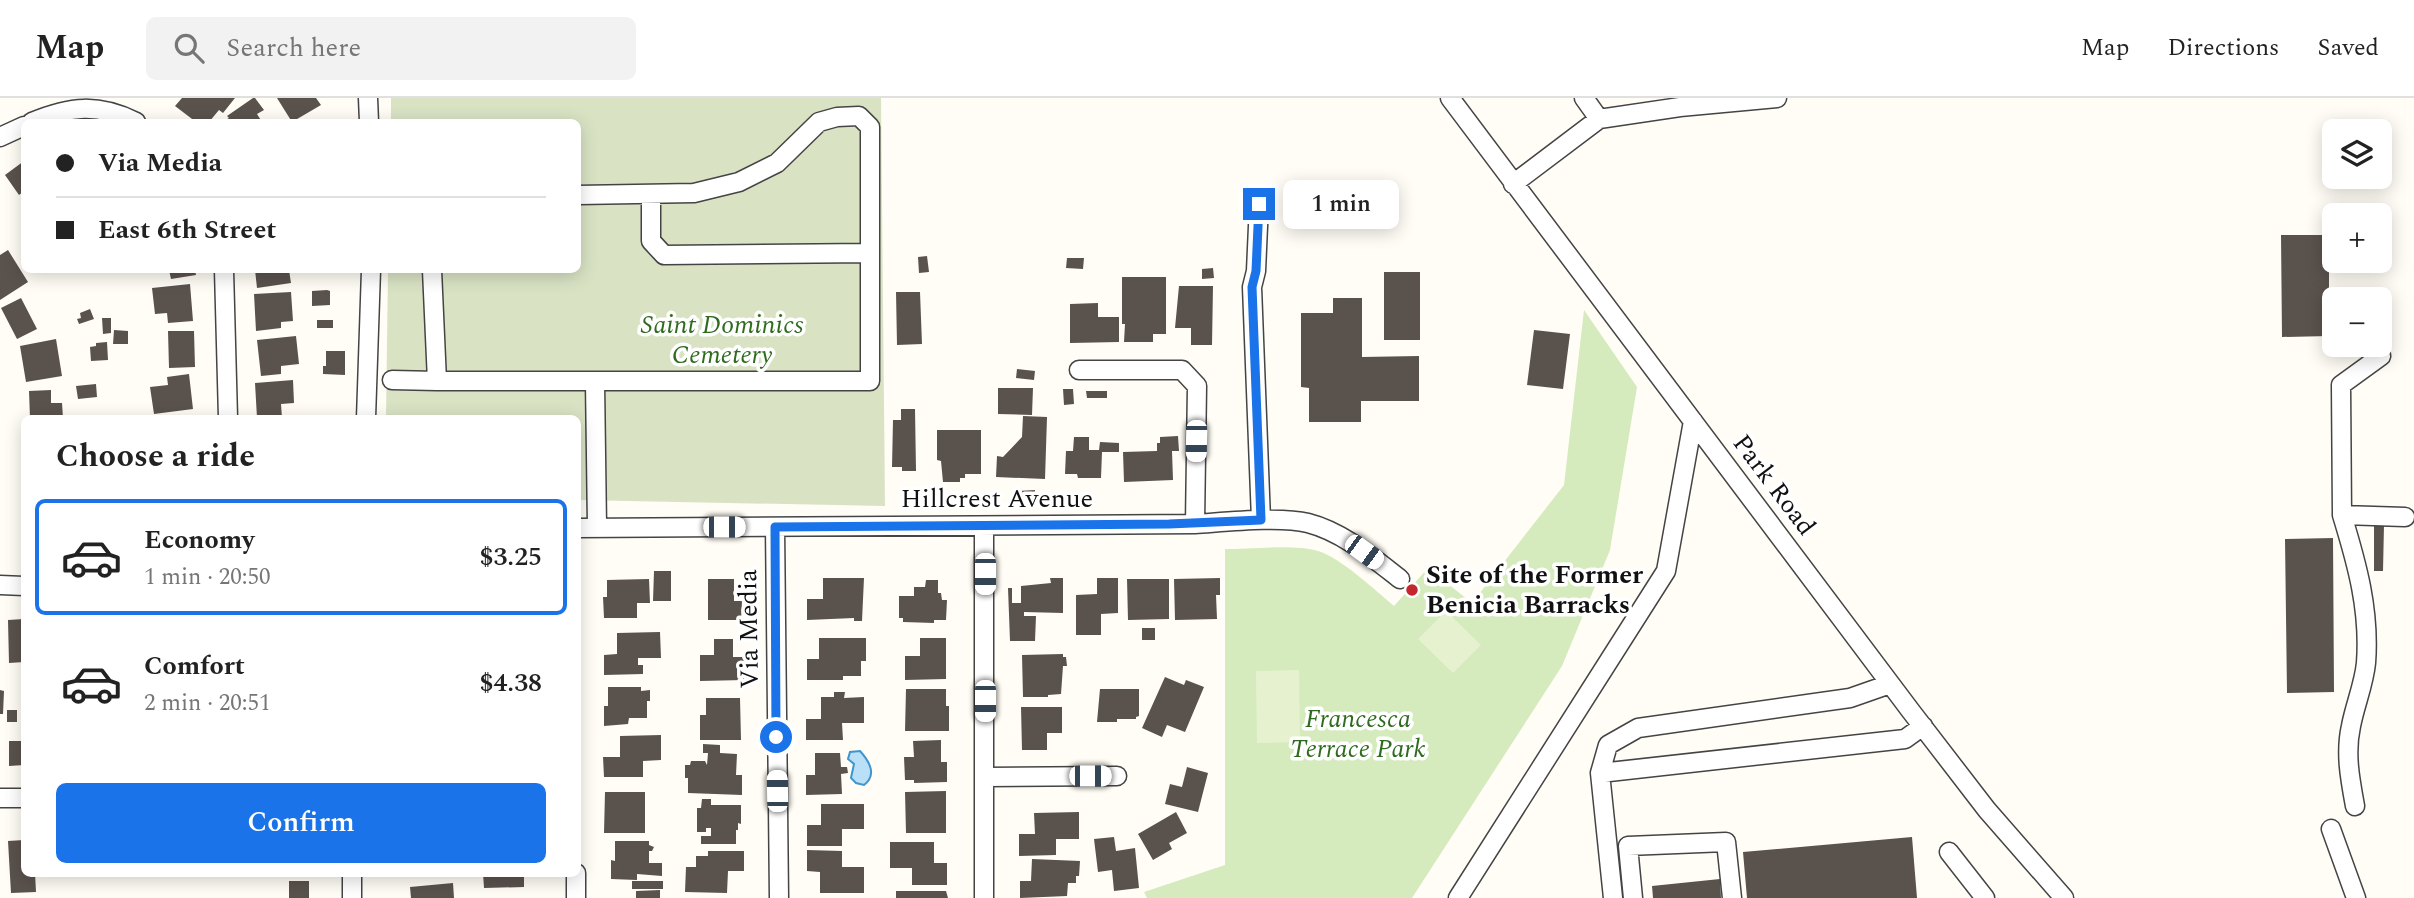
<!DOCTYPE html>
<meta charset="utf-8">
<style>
body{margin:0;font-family:Spectral,serif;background:#f2f2f2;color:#222;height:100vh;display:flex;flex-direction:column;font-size:26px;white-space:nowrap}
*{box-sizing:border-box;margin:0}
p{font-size:23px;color:#767676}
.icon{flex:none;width:38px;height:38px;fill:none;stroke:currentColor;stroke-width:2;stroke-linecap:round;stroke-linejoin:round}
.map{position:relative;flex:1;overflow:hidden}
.sheet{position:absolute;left:21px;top:317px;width:560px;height:462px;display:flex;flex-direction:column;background:#fff;border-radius:10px;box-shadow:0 4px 18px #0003}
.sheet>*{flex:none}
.guide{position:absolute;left:21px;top:21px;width:560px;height:154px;border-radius:10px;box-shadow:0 4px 18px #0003;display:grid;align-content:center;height:154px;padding:0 35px;background:#fff}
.buttons{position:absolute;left:2322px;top:21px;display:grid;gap:14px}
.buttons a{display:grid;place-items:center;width:70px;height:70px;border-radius:10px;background:#fff;box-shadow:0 4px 18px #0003;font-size:35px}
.end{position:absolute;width:32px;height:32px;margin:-16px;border:9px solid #1a73e8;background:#fff;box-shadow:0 0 0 4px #fff}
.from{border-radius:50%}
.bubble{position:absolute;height:49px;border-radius:10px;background:#fff;box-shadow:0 4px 18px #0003;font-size:23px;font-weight:600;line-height:49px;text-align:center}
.car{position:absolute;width:21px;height:42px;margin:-21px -10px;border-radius:9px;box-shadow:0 0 5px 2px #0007;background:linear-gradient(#fff 24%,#345 0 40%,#fff 0 76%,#345 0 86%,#fff 0)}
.guide b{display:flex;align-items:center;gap:24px;height:66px;font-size:26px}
.guide b+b{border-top:2px solid #e0e0e0}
.guide i{width:18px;height:18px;background:#222}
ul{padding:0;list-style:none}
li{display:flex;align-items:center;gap:21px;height:116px;margin:0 14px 10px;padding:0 21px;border:4px solid transparent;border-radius:10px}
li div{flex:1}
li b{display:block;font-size:26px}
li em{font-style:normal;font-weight:600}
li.current{border-color:#1a73e8}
li>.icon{width:63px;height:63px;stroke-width:1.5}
h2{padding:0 35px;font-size:32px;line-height:84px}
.primary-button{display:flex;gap:14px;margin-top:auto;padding:14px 35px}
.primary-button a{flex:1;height:80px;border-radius:10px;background:#1a73e8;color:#fff;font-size:28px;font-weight:600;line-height:80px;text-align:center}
header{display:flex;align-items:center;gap:42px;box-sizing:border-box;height:98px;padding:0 35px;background:#fff;border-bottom:2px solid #e0e0e0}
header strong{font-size:33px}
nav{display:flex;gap:38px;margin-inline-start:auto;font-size:24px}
.search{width:490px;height:63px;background:#f2f2f2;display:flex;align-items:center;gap:18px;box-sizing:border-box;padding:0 24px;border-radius:10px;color:#767676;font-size:26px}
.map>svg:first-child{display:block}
.green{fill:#d5ebbd}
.cemetery{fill:#d9e3c4}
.pitch{fill:#e6f2cf}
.water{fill:#b9e0f7;stroke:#3f96cf;stroke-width:2}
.building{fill:#5a524d}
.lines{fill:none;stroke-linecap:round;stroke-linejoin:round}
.minor-casing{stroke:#444;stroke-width:21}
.minor{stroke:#fff;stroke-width:18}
.route{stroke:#1a73e8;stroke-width:9}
.poi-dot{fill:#c4262e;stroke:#fff;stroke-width:2.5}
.labels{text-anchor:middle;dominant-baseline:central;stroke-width:7;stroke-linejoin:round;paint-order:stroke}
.park-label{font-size:26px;font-style:italic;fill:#2f6b1f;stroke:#fff}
.street-label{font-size:26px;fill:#111;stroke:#fff}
.poi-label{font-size:26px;font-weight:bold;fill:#111;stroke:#fff;text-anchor:start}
</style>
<header>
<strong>Map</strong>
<div class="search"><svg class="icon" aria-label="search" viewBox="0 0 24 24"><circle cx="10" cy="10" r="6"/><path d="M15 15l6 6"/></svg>Search here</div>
<nav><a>Map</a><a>Directions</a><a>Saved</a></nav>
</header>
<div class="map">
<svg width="2414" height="800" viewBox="0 0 2414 800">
<rect width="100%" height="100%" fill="#fffdf5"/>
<!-- green -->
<path class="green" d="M1584 212 1637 289 1610 452 1562 568 1412 800H1147L1144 794 1225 767V451C1250 451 1296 446 1318 453 1341 460 1375 492 1394 508L1428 470 1472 505 1564 387Z"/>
<!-- cemetery -->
<path class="cemetery" d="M391 0H881L885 408 578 402V320H386L388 172H578V24H391Z"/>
<!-- pitch -->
<path class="pitch" d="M1446 513 1481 547 1453 575 1418 541Z
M1299 572 1300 644 1257 645 1256 573Z"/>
<!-- water -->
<path class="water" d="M860 653C870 664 877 677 864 687L856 685 851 680 854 666 848 661 850 654Z"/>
<!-- building -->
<path class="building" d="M182 0H235L223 15 219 12 209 24H196L175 8Z
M253 0H255L264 12 257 16 262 24H222L229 20 227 18Z
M277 0H316L321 7 292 24Z
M24 63V93L19 97 5 77Z
M2281 137H2329V238L2282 239Z
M8 152 28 184 0 202V157Z
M927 158 929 174 919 175 918 159Z
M1067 160H1084L1083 171 1066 170Z
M1213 170 1214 180 1202 181V171Z
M169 172H195L196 177 171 181Z
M255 172H289L291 185 257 190Z
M1384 174H1420V242H1384Z
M1122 179H1166V236H1153V244H1124L1125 226H1122Z
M190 186 193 223 168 225 167 215 155 216 152 190Z
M1179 188H1213L1212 247H1191V230H1175Z
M327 192 330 193V207L312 208V193Z
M291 194 293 223 281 224V230L256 233 254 196Z
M896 194H920L922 246 897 247Z
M21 200 37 231 17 241 1 210Z
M1333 200H1362V259L1419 258V303H1361V324H1309V290L1301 289V215H1333Z
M1098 205V219H1119V244L1070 245V206Z
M90 211 94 221 79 226 77 221 81 220 80 215Z
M102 220H111V235L103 236Z
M317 222H333V230H317Z
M114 232 128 233V246H113Z
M1534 232 1570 236 1563 291 1527 287Z
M168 233H194L195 269 169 270Z
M296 238 299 266 281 268V276L261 278 257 242Z
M56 241 62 278 26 284 20 248Z
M107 244 108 262 91 263 90 249 96 248V245Z
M326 253H345V277L323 276V268H326Z
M1017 271 1035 273 1034 282 1016 280Z
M189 276 193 311 154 316 150 289 168 287 167 279Z
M293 282 294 305 281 306 282 320H257L255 285Z
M96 286 97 299 78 301 76 288Z
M998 290H1033L1032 317 998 316Z
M1063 291H1073L1074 306 1064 307Z
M51 292V305H62L63 320H30L29 293Z
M1086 293H1107V300H1087Z
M901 311H915L916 373H902V369H892L893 322H901Z
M1023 318 1047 319 1045 381 996 379 997 358 1003 359 1022 339Z
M937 332H981V376H965V380H960V384H943L941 363 937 362Z
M1178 338 1179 353H1172L1173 382 1124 384 1123 354 1157 353V345H1160V339Z
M1074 339H1089V352H1099L1100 344 1119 345V354H1102L1101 380H1078L1077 376H1065L1066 353H1073Z
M1035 392V401H1018V393Z
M2374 427H2384L2383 473H2374Z
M2333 440 2334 594 2287 595 2285 441Z
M654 473H671V503H653Z
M823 480H864L862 523H854V520L807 522V501H823Z
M1050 480H1063V515L1024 514V518H1036L1035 543H1010L1008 490H1012V505H1021V488L1051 485Z
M1097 480H1118V515L1101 516V537H1076V497L1097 496Z
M1220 480V497H1216L1217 521 1175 522 1174 481Z
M649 481 650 505H637V520H604L603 499H607V482Z
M708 481H734V503H742L741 522H708Z
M1127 481H1169V521L1128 522Z
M926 482H938V495H941L942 502H947L946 522H934V525L903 524V520H899V498H914V489H925Z
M24 521V564L9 565 8 522Z
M1142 530H1155V542H1142Z
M660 534 661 560H638V567H643V576L604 577V557L617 556V535Z
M819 540H866V563H861V578H843V582H807V561H819Z
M920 540H946V581L905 582V558H920Z
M714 541H733V559H744V582L700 583V557H714Z
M1063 556V559H1066L1067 568H1063L1061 596 1048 597V599H1023L1022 557Z
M1165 579 1184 587 1186 582 1204 589 1185 634 1167 627 1162 639 1142 630Z
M608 589H641V593L650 592V603H647V620H629L628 626 604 628V608H608Z
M906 591H946V608H949V633H905Z
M1100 591H1139V618L1136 619V621H1117V624H1097Z
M0 592 4 593 3 616H0Z
M834 594H845L844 600 864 599V625H842L843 642H806V621H821V599H834Z
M706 600H740L741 642H700V617H706Z
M1021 609H1062V635H1047V652H1022Z
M7 612H17V624H7Z
M661 637V662L643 663V679H604L603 659H620V638Z
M941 642V664H947V684L914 685V682H905L904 659H914L913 643Z
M9 643H24V667L9 668Z
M703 646 720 647V655L737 656 736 677H742V697L688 695V680H685V667H690L691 663H705L707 667 708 655H703Z
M815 655H840L841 669H847L848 675 841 676 842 696 806 697V677H815Z
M1187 669 1208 675 1198 714 1165 706 1170 686 1182 689Z
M946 693V735H906L905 694Z
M605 694H645V735H604Z
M702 701H711V707H741V726L738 725V732H736V746H701V738H711V730H706V734H697V710H701Z
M821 706H864V731H842V748H807V727H821Z
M1079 714V741H1056V757L1019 758V736H1035L1034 715Z
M1176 714 1187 735 1169 745 1172 751 1153 762 1138 736Z
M1114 739 1116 753 1135 750 1139 790 1114 793 1112 772 1098 774 1094 741Z
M1912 739 1917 800H1747L1743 754Z
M24 742V775H35L36 794 11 795 8 743Z
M615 743H649V747L654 749 652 753H649V765H662V778L637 776V782L611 781V762L615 763Z
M890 744H934V765H947V787H912V770H890Z
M807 752 842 753V769H864V795H820V774L807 773Z
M708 753H744V773H728L727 795 685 794 686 769H696V758H708Z
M1032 761 1080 763 1079 778H1076V785H1068L1067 798 1020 800V783H1031Z
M483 775H524V789L484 790Z
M1720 781 1721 800H1653L1652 788Z
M289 783H309V800H289Z
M632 783H663V791H632Z
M453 785 454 800H411L410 789Z
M660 792V800H636V793Z
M896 793H946L948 800H896Z"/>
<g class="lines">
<!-- minor casing -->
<g class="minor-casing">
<path id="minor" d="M368 0 369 24
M1450 0 1910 612 1987 712 2064 800
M1584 0 1599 21
M32 24C70 8 98 5 136 24
M0 39 24 28
M1513 86 1599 21 1680 9 1777 0
M651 97V143L664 157 870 155
M1259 106 1256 173 1252 189 1261 422
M224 172 228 320
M432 172 437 283H870V29L859 18 837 19 819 24 777 65 739 84 694 95 578 97
M2381 258 2341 287 2342 417 2405 419
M1079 272H1182L1197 288 1195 426
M392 282 437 283
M595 284 597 429
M366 320 371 172
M2342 417C2357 466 2370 512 2366 565 2364 586 2355 607 2351 628 2345 655 2350 681 2355 708
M775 429 779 800
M578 430 1195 426C1226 424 1280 418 1308 425 1343 434 1373 460 1400 481
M0 487 24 488
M1600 675 1608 647 1638 630 1850 600 1890 586
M985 679 1117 678
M0 700H24
M2331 731 2356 800
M1949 754 1985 800
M352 775V800
M576 775V800
M984 800V428
M1458 800 1666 473 1693 323
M1613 800 1600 675 1905 641 1923 628
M1633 800 1628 748 1726 744 1732 800"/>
</g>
<!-- minor -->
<use href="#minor" class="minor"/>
</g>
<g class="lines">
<!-- route -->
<path class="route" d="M776 639 775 429 1169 426 1261 422 1252 189 1256 173 1259 106"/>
</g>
<!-- markers -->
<circle class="poi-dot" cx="1412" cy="492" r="7"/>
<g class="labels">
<!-- park labels -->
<g class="park-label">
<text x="722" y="227">Saint Dominics<tspan x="722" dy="30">Cemetery</tspan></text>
<text x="1358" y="621">Francesca<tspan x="1358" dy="30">Terrace Park</tspan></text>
</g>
<!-- street labels -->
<g class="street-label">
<text transform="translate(1774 387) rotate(53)">Park Road</text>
<text x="997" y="401">Hillcrest Avenue</text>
<text transform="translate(749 531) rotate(-91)">Via Media</text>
</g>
<!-- poi labels -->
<g class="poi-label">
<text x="1426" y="477">Site of the Former<tspan x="1426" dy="30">Benicia Barracks</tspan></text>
</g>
</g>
</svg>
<div class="buttons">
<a><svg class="icon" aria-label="layers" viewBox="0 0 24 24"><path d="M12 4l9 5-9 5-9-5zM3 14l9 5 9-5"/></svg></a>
<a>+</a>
<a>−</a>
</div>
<i class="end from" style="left:776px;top:639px"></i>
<i class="end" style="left:1259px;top:106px"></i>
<div class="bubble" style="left:1283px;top:82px;width:116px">1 min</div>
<i class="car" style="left:1196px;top:343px;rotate:181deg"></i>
<i class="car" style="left:724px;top:429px;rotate:90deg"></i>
<i class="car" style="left:1364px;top:454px;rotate:126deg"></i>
<i class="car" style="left:985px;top:476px;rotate:180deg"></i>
<i class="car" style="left:985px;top:603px;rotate:180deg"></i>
<i class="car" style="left:1090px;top:678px;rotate:90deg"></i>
<i class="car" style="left:777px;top:693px;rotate:359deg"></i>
<div class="guide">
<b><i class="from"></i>Via Media</b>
<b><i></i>East 6th Street</b>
</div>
<section class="sheet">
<h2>Choose a ride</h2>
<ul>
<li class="current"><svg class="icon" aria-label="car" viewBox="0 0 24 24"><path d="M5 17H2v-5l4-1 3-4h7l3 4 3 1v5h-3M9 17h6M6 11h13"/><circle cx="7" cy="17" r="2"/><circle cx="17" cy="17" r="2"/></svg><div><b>Economy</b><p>1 min · 20:50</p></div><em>$3.25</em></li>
<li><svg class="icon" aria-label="car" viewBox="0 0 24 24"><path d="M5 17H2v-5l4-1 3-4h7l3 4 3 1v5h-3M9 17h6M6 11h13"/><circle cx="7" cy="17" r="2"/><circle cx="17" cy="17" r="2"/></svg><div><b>Comfort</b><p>2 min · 20:51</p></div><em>$4.38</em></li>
</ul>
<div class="primary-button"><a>Confirm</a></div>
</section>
</div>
